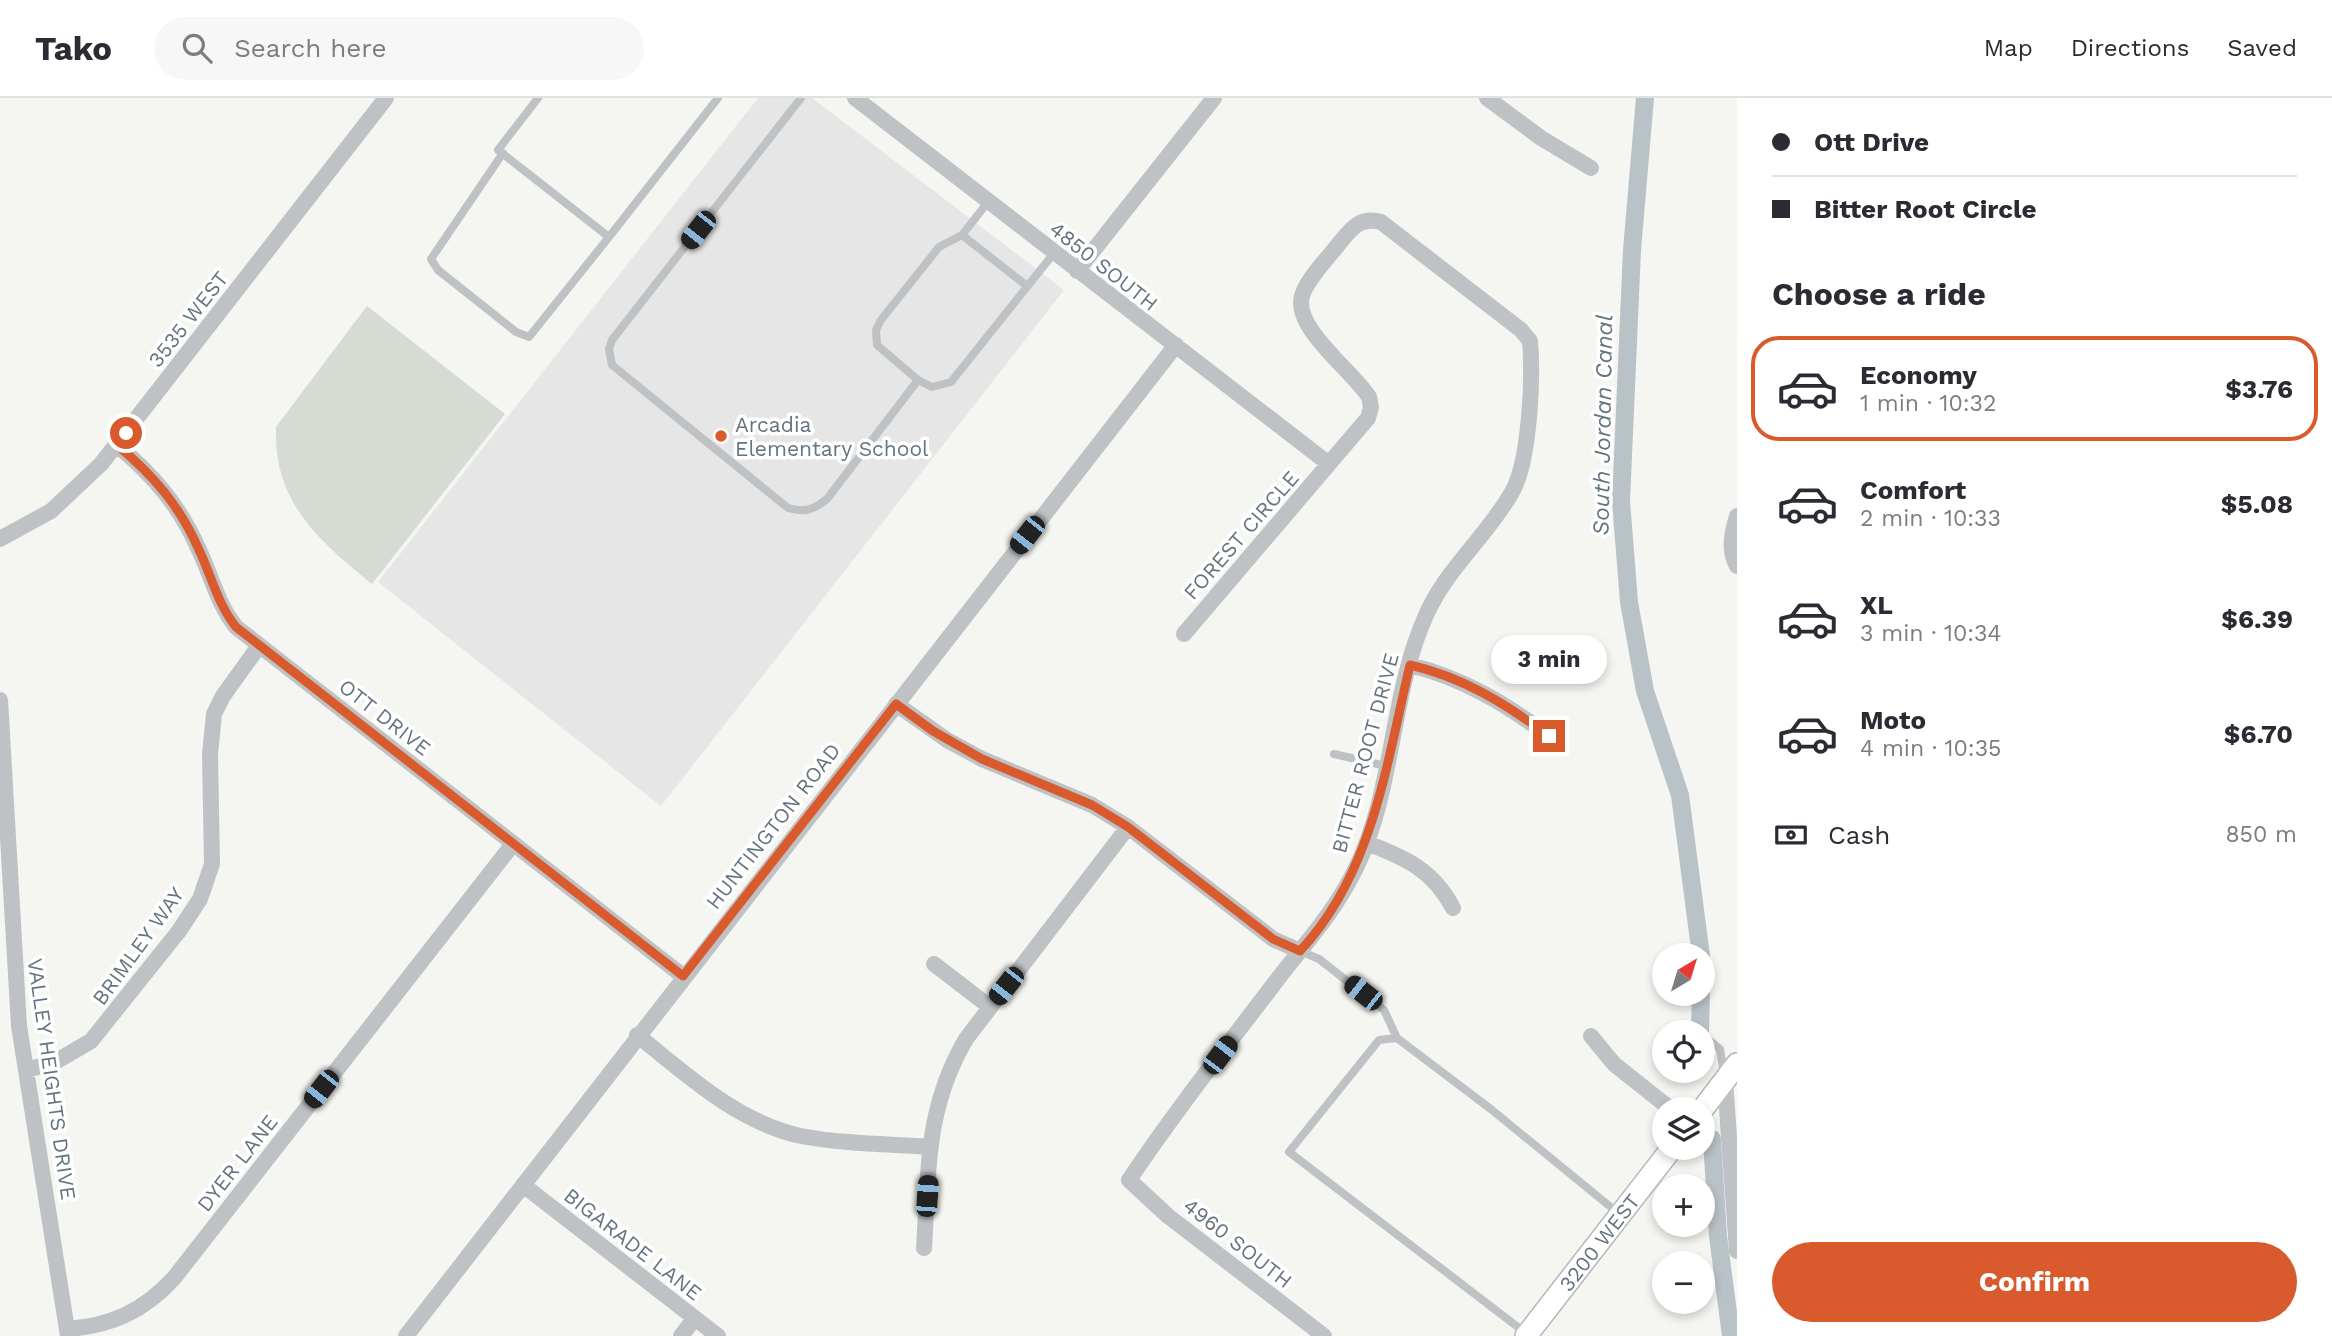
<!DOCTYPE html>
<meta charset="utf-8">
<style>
body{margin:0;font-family:"Work Sans",sans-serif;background:#f7f7f7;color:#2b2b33;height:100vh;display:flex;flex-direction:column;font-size:26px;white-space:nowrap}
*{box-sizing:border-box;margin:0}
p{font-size:23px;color:#7c7c81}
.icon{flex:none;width:38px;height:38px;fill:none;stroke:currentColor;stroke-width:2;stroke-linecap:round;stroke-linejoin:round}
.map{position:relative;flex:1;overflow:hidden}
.drawer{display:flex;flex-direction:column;background:#fff;width:595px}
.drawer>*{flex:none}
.guide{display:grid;align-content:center;height:154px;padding:0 35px;background:#fff}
.needle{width:46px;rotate:38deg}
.fabs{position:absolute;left:1652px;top:845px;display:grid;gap:14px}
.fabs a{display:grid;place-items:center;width:63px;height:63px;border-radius:50%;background:#fff;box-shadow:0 4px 10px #0003;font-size:35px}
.end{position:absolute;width:32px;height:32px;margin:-16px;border:9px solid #d95b2d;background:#fff;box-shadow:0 0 0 4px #fff}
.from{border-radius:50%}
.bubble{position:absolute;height:49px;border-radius:24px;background:#fff;box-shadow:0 4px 10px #0003;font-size:23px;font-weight:700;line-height:49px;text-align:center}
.car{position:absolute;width:21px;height:42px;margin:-21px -10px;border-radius:9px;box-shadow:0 0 5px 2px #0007;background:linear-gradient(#222 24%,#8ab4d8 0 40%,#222 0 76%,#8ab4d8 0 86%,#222 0)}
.guide b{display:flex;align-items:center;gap:24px;height:66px;font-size:26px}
.guide b+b{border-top:2px solid #e1e1e2}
.guide i{width:18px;height:18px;background:#2b2b33}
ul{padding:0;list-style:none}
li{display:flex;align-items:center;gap:21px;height:105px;margin:0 14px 10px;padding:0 21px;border:4px solid transparent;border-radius:28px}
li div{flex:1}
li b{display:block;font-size:26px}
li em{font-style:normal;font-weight:700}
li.selected{border-color:#d95b2d}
li>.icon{width:63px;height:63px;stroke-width:1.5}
h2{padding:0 35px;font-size:32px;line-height:84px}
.pay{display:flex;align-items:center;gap:18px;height:77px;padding:0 35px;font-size:26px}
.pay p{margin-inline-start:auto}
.button{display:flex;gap:14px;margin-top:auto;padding:14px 35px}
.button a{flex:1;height:80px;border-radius:42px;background:#d95b2d;color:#fff;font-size:28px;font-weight:700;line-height:80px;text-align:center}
header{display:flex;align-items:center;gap:42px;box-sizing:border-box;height:98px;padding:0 35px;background:#fff;border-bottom:2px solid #e1e1e2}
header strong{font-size:33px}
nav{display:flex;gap:38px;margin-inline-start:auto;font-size:24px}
.search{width:490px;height:63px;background:#f7f7f7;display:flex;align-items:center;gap:18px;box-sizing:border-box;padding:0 24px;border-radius:38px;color:#7c7c81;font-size:26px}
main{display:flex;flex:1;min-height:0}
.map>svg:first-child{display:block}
.built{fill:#e5e6e5}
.green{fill:#d6dbd3}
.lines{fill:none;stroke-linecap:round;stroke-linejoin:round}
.canal{stroke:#b8c2c7;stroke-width:18}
.secondary-casing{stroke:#b3b7bb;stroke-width:24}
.lane{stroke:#bec2c5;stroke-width:8}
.street{stroke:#bec2c5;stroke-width:16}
.secondary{stroke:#fff;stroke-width:21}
.route{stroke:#d95b2d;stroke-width:9}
.poi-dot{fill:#d95b2d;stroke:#fff;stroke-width:2.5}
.labels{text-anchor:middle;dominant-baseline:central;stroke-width:7;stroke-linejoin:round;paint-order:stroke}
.street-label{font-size:21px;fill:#657481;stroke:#fff}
.poi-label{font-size:21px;fill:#657481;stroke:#fff;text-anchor:start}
.water-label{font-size:23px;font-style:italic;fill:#61757e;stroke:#fff}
</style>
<header>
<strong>Tako</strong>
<div class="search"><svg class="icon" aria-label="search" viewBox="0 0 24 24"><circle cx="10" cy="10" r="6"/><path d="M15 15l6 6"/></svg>Search here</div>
<nav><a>Map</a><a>Directions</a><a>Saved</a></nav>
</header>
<main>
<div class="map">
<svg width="1737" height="1238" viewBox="0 0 1737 1238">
<rect width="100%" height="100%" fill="#f5f5f1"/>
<!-- built -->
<path class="built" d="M758 0H812L1064 192 661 708 378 484Z"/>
<!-- green -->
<path class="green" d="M367 208 505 316 372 486C319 443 273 404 276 329Z"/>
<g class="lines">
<!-- canal -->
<path class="canal" d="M1645 0 1632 152 1621 403 1629 504 1645 593 1680 697 1701 858
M1700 934 1701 896
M1712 1041 1718 1138 1731 1238"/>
<!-- secondary casing -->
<g class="secondary-casing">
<g id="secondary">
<path d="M1702 1012 1737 966"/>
<path id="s1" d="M1526 1238 1672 1050"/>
</g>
</g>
<!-- lane -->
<path class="lane" d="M538 0 498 52 609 139 718 0
M801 0 612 242 609 251 612 267 788 410C805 415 813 412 827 401L918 282
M503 55 431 161 438 172 516 234 529 239 609 139
M988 104 962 137 939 149 881 222 876 232 877 247 918 282 932 289 951 284 1054 155
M962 137 1027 188
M1334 656 1386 668
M1300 853 1319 861 1384 912 1397 940
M1703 937 1720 951 1724 976
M1527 1236 1289 1054 1379 942 1397 940 1492 1012 1618 1115"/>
<!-- street -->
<path class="street" d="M855 0 1329 366
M1487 0 1541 40 1591 70
M1077 173 1214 0
M117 347C153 377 180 408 199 452 212 479 217 505 236 529L683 878
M1737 418C1732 435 1728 452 1737 468
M0 441 51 413 101 366 386 0
M1184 536 1368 320 1371 309 1369 299C1352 272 1289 227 1303 195 1310 178 1326 162 1338 147 1350 132 1359 118 1381 124L1521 232 1530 243C1533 279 1530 363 1512 394 1488 437 1448 469 1427 515 1390 595 1395 690 1356 770 1334 815 1307 843 1277 882 1227 948 1175 1013 1129 1082L1168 1118 1324 1238
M1410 567C1463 580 1506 606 1549 638
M0 602 19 928 68 1238
M896 606 947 642 982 661 1092 707 1128 729 1273 841 1300 853
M1367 745C1406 760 1433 772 1453 810
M934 866 990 909
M637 937C687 977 737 1024 801 1038 843 1046 888 1046 931 1049
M1591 938 1614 966 1672 1012
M27 972 55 964 91 943 179 833 200 801 212 766 210 656 214 616 223 598 259 548
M1725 982 1737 1153
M523 1087 718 1238
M924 1150C929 1072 925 1011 966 941L1128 729
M67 1231C111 1228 144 1213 174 1180L513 746
M406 1238 1176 247
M681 1238 695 1220"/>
<!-- secondary -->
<use href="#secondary" class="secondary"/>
</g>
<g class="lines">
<!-- route -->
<path class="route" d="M126 335 117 347C153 377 180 408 199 452 212 479 217 505 236 529L683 878 896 606 933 633 982 661 1092 707 1128 729 1273 841 1300 853C1373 775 1386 667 1410 567 1463 579 1506 606 1549 638"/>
</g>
<!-- markers -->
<circle class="poi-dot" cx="721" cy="338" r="7"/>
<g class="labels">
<!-- street labels -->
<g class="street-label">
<text transform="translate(1104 168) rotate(38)">4850 SOUTH</text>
<text transform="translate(188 221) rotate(-52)">3535 WEST</text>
<text transform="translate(1241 437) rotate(-49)">FOREST CIRCLE</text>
<text transform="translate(385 619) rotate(38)">OTT DRIVE</text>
<text transform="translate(1365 655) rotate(-75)">BITTER ROOT DRIVE</text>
<text transform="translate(773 728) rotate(-52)">HUNTINGTON ROAD</text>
<text transform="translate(138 848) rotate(-54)">BRIMLEY WAY</text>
<text transform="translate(52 981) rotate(82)">VALLEY HEIGHTS DRIVE</text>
<text transform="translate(237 1065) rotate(-52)">DYER LANE</text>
<text stroke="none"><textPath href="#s1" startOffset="119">3200 WEST</textPath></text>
<text transform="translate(1238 1145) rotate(38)">4960 SOUTH</text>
<text transform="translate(633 1146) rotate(38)">BIGARADE LANE</text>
</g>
<!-- poi labels -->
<g class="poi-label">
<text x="735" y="326">Arcadia<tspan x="735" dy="24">Elementary School</tspan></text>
</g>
<!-- water labels -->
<g class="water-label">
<text transform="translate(1603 327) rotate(-89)">South Jordan Canal</text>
</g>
</g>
</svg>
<div class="fabs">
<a><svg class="needle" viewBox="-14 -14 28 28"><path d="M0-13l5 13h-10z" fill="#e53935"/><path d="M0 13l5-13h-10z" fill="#7c7c81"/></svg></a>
<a><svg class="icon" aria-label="locate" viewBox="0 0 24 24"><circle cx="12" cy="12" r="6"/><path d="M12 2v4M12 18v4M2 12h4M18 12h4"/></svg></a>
<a><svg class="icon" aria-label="layers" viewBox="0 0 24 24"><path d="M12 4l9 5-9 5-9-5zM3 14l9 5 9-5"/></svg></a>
<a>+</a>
<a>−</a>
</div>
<i class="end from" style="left:126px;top:335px"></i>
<i class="end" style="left:1549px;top:638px"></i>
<div class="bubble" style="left:1491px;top:537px;width:116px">3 min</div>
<i class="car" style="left:698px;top:132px;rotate:218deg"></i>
<i class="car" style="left:1027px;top:437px;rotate:218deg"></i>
<i class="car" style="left:1006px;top:888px;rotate:218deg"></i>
<i class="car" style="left:1363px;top:895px;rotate:308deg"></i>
<i class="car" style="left:1220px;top:957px;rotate:37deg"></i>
<i class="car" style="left:321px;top:991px;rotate:218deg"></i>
<i class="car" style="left:927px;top:1098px;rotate:4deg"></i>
</div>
<section class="drawer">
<div class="guide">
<b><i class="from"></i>Ott Drive</b>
<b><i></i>Bitter Root Circle</b>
</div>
<h2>Choose a ride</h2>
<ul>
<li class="selected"><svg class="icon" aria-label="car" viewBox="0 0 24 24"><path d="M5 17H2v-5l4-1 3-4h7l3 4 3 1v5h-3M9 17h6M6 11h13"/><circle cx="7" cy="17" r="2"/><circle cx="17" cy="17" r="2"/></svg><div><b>Economy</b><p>1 min · 10:32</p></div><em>$3.76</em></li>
<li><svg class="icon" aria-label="car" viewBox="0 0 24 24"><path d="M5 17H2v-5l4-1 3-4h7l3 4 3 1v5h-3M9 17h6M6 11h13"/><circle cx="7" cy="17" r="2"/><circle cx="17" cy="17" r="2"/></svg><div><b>Comfort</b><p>2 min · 10:33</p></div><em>$5.08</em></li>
<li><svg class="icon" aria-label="car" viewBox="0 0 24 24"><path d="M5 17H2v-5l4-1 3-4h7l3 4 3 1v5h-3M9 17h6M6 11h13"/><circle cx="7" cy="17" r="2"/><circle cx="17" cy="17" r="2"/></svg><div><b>XL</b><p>3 min · 10:34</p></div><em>$6.39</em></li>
<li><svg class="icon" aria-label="car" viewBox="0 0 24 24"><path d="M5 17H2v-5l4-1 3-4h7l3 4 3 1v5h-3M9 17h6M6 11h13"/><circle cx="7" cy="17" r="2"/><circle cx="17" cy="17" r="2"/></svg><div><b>Moto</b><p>4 min · 10:35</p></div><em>$6.70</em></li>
</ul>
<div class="pay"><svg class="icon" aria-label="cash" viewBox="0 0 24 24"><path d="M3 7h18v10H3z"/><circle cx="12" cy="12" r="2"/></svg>Cash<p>850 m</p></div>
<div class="button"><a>Confirm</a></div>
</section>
</main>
